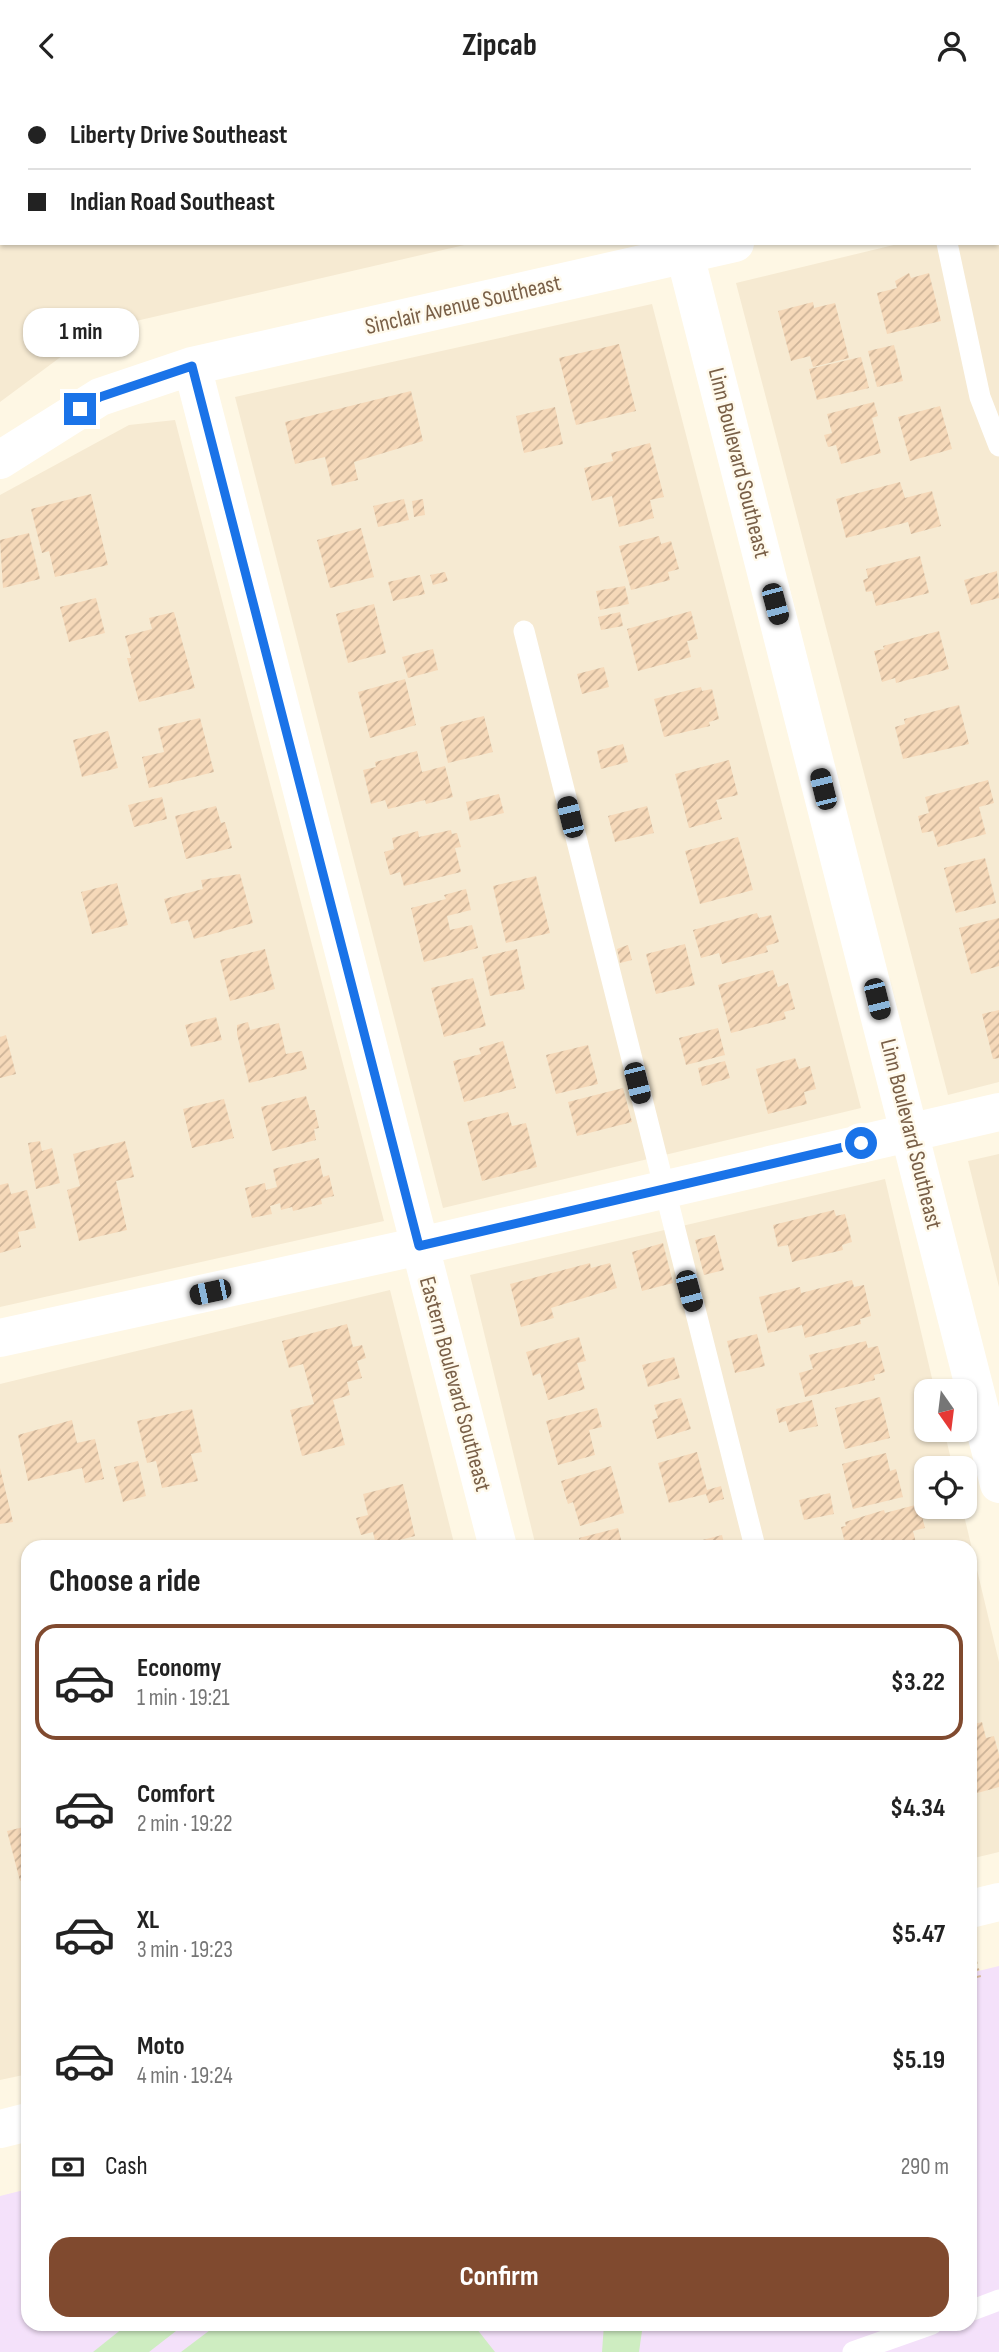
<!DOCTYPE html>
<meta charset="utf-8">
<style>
body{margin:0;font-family:"Sofia Sans Condensed",sans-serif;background:#f6f6f6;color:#222;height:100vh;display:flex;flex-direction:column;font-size:26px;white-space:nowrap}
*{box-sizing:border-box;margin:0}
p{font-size:23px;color:#767676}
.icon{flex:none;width:38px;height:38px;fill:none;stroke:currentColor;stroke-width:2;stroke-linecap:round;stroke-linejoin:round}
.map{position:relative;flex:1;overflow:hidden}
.details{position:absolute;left:21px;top:1449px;width:956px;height:791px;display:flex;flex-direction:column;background:#fff;border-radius:21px;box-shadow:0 2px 5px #0004}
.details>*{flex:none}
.top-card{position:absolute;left:0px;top:0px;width:999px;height:154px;box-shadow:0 2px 5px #0004;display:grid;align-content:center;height:154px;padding:0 28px;background:#fff}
.needle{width:46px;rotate:166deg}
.fabs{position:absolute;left:914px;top:1288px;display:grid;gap:14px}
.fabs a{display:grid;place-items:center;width:63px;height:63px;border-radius:14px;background:#fff;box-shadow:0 2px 5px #0004;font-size:35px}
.end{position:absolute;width:32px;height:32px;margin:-16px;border:9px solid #1a73e8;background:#fff;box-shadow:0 0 0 4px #fff}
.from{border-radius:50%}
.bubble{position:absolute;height:49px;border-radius:21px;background:#fff;box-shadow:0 2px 5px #0004;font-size:23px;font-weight:700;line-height:49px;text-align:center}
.car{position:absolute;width:21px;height:42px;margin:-21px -10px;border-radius:9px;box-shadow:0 0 5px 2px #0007;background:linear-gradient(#222 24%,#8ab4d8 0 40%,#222 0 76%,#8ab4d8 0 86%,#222 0)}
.top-card b{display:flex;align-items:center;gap:24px;height:66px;font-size:26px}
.top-card b+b{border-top:2px solid #e0e0e0}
.top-card i{width:18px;height:18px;background:#222}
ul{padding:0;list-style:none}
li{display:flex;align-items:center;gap:21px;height:116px;margin:0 14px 10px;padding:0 14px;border:4px solid transparent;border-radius:21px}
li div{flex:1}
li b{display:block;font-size:26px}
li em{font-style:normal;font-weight:700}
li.selected{border-color:#804a2f}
li>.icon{width:63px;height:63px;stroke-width:1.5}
h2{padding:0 28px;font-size:32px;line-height:84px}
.pay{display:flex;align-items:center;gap:18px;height:77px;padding:0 28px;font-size:26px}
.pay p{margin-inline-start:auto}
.action{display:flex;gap:14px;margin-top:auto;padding:14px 28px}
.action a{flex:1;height:80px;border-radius:21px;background:#804a2f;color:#fff;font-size:28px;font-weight:700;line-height:80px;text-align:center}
header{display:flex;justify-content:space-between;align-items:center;height:91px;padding:0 28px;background:#fff;font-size:32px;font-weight:700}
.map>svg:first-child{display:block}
.residential{fill:#f6ead2}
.education{fill:#f4e1fa}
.green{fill:#ceedc1}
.building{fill:url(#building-hatch)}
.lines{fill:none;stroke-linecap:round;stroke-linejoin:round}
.path{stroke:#dbbc9c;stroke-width:4.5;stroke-dasharray:2 5;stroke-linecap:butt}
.service{stroke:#fff;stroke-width:21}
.minor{stroke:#fff;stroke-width:38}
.secondary{stroke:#fff;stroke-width:38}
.route{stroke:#1a73e8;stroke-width:9}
.labels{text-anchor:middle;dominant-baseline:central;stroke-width:5;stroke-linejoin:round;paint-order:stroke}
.street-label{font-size:23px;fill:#795f47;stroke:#fffaec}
</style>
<header><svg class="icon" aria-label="back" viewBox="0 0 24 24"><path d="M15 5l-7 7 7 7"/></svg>Zipcab<svg class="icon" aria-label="person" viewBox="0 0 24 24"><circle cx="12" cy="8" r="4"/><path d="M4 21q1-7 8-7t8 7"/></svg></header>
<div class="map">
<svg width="999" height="2261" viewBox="0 0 999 2261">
<defs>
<pattern id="building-hatch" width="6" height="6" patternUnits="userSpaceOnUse" patternTransform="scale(1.75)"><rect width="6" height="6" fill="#f6d9b9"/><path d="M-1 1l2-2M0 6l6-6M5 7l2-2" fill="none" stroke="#ccb398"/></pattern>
</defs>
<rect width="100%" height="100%" fill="#fef7e4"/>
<!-- residential -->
<path class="residential" d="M0 0H999V31L998 2H2V152H473L97 239 0 311Z
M999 129V991L948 1004 736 192 902 152H998Z
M652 213 861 1017 443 1117 235 306Z
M175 329 384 1130 0 1216V404L129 334Z
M999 1063V1196L968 1070Z
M885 1088 935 1300H926V1339H944L953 1377H926V1416H962L999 1571V1761L970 1768V1456H536L470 1184Z
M390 1199 455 1456H28V1983L0 1989V1293Z"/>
<!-- education -->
<path class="education" d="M999 1875V2261H0V2105L28 2098V2233H970V1882Z"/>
<!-- green -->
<path class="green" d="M128 2233H185L149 2261H93Z
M218 2233H473L495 2261H181Z
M604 2233H643L639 2261H602Z"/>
<!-- building -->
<path class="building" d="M909 182 911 187 929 182 941 230 887 243 877 202 897 197 895 190Z
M813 211 814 217 835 212 849 267 813 276 810 265 791 270 778 220Z
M619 253 636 320 576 334 559 267Z
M894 254 903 290 877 296 868 260Z
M861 266 869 297 817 309 809 278Z
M411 300 423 350 354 371 358 389 332 395 325 366 295 373 285 331Z
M874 311 878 325 872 327 881 362 841 373 836 354 828 356 824 344 832 342 827 323Z
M940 315 952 358 910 370 898 326Z
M555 316 563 353 524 362 516 325Z
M650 352 664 406 650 409 654 427 619 436 612 405 592 410 584 377 613 370 611 362Z
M900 391 905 407 932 400 941 435 911 443 908 431 846 447 836 408Z
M91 403 108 474 55 486 49 460 42 462 31 418Z
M404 408 409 429 378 436 373 415Z
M423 408 425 424 414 426 412 410Z
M361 437 374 486 330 497 317 449Z
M29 442 40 488 3 497 0 449Z
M659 445 661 453 671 450 679 478 668 481 670 489 631 499 619 455Z
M920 465 929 502 876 515 872 500 866 501 863 489 868 487 866 478Z
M997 480 999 507 971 514 964 489Z
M445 481 448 490 433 494 430 484Z
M420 484 425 503 393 510 388 491Z
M625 495 629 513 600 519 596 500Z
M96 507 105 542 69 551 60 516Z
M374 513 386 562 348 572 336 523Z
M691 520 698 548 687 550 691 566 638 580 627 538Z
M174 521 195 597 139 611 127 567H131L125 545 152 538 149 527Z
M620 521 623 535 601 539 598 526Z
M939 540 949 578 896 592 895 587 882 591 874 560 884 558 883 555Z
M433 558 438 579 408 587 402 566Z
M604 576 609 596 582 603 577 583Z
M405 588 416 634 370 647 358 601Z
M701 596 702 600 712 598 719 628 709 631 710 635 664 646 654 608Z
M959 614 969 653 903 668 895 636 905 633 904 628Z
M484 625 493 661 448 672 440 636Z
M200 627 214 681 149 697 142 666 164 661 158 637Z
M108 640 118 677 82 686 73 649Z
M623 653 628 671 601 678 597 660Z
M417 660 422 681 445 675 453 706 426 713 425 709 388 718 385 709 371 713 363 679 376 676 375 671Z
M729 669 738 704 716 709 722 728 689 737 675 683Z
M988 689 994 712 979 716 986 743 938 756 933 740 922 742 918 725 929 722 925 706Z
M499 703 504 722 470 730 466 711Z
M162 706 167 728 134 736 128 714Z
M216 715 221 732 225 731 232 757 186 768 175 725Z
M647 715 654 742 615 751 608 725Z
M451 739 452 743 457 742 461 756 455 757 461 781 404 795 400 781 390 784 384 761 394 758 392 747 418 740 419 746Z
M738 746 753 799 700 813 685 760Z
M985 767 996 812 956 822 944 777Z
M240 783 253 832 194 848 188 829 171 833 164 808 203 798 201 789Z
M536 785 550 842 506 852 493 795Z
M117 792 128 834 92 843 81 801Z
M466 798 471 819 447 825 450 839 472 834 478 857 424 871 411 817 446 808 444 804Z
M757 822 759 827 771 824 779 851 766 855 768 861 722 873 719 862 701 867 693 839Z
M999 827V875L971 883 959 837Z
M685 853 695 894 656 903 646 863Z
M628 854 632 869 620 872 617 858Z
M265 858 275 898 230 910 220 869Z
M517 858 525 898 490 905 482 866Z
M773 879 778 896 788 892 795 918 784 921 786 928 731 942 718 894Z
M473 887 486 935 444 946 431 897Z
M999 919V967L993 968 982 923Z
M216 926 222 949 191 956 185 934Z
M248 931 250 939 279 932 286 963 302 960 307 978 249 992 237 943V934Z
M718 937 725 964 686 974 679 947Z
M6 944 16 983 0 987V946Z
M503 950 516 997 464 1011 453 970 481 963 479 957Z
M588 954 598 993 556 1003 546 964Z
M795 967 799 978 810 975 816 998 804 1001 807 1013 768 1023 756 978Z
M725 970 730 987 702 995 698 977Z
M623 997 632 1031 577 1045 568 1011Z
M306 1005 310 1019H315L319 1037 314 1038 316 1049 272 1060 261 1016Z
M224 1008 234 1047 192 1057 183 1018Z
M508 1021 512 1035 526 1032 537 1076 482 1090 467 1031Z
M40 1050 42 1060 52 1057 60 1092 36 1098 28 1052Z
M125 1050 134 1086 116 1090 127 1139 79 1150 67 1099 80 1095 73 1063Z
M319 1067 323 1086 329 1084 334 1105 321 1108 322 1113 293 1120 292 1116 281 1119 280 1112 270 1115 272 1123 252 1127 245 1097 265 1092 266 1099 277 1096 273 1078Z
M8 1092 11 1103 27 1099 36 1137 18 1141 21 1156 0 1162V1094Z
M834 1119 836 1125 845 1123 852 1151 842 1154 843 1159 792 1171 788 1154 778 1156 773 1134Z
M715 1144 724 1179 704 1184 695 1149Z
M663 1152 673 1192 642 1200 632 1161Z
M590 1172 591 1177 610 1172 617 1197 551 1217 554 1227 521 1236 510 1193Z
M852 1189 854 1196 864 1194 871 1225 860 1228 861 1233 805 1247 802 1234 768 1242 759 1206 800 1196 801 1202Z
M347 1233 353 1256 362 1254 366 1267 357 1270 362 1287 347 1291 350 1304 333 1309 345 1354 302 1365 290 1319 314 1313 303 1273 289 1277 282 1250Z
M757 1243 765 1275 735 1282 727 1250Z
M579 1246 586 1270 577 1272 585 1298 548 1309 540 1282 533 1285 526 1261Z
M866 1250 868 1257 878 1255 885 1281 874 1284 875 1289 805 1306 799 1282 813 1278 809 1264Z
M674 1266 680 1287 648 1296 642 1274Z
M880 1306 890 1347 845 1358 835 1317Z
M681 1307 691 1338 657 1348 652 1329 658 1327 654 1314Z
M812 1309 818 1335 789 1341 786 1330 779 1332 776 1318Z
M597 1317 602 1336 589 1339 595 1364 558 1374 546 1330Z
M192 1318 202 1361 191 1363 198 1390 162 1397 156 1370 147 1372 137 1330Z
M72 1329 77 1352 95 1348 104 1388 85 1392 82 1377 28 1390 18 1344Z
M697 1361 707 1399 721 1395 724 1408 709 1412 706 1403 669 1412 658 1372Z
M886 1362 890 1380 896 1378 903 1406 853 1418 842 1373Z
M138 1370 146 1405 123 1411 114 1376Z
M611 1375 624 1422 580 1435 573 1411 568 1413 561 1390Z
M0 1377 13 1431 0 1433Z
M403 1393 415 1445 376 1455 373 1441 361 1444 356 1427 368 1424 363 1403Z
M830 1402 834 1423 804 1429 799 1409Z
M919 1413 925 1437 913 1440 917 1456H846L841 1436 846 1435 845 1431 884 1419 885 1422Z
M618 1437 623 1456H581L579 1447Z
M722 1444 725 1456H688L687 1453Z
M982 1631 986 1647 994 1645 999 1664V1696L970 1704V1634Z
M28 1735V1788L20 1790 7 1740Z"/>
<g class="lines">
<!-- path -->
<path class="path" d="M998 43 999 42
M975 1871 979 1887"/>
<!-- service -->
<path class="service" d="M947 152 980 306 999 355
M524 540 755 1456
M970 2220 999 2209
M853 2261 932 2233"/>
<!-- minor -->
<path class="minor" d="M998 90H999
M685 164 999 1393
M192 275 498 1456
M0 369 100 306 192 275 735 152
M0 1247 420 1155 999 1021"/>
<!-- secondary -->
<path class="secondary" d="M970 1818 999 1811
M0 2038 28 2031"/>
</g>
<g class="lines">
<!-- route -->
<path class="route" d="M80 318 100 306 192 275 419 1155 861 1052"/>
</g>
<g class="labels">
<!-- street labels -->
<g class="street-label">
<text transform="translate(463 214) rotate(-13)">Sinclair Avenue Southeast</text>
<text transform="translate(739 372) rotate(76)">Linn Boulevard Southeast</text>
<text transform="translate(911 1043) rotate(76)">Linn Boulevard Southeast</text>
<text transform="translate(455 1293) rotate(75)">Eastern Boulevard Southeast</text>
</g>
</g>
</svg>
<div class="fabs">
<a><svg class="needle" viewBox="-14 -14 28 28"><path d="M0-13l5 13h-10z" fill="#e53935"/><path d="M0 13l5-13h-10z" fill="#767676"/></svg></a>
<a><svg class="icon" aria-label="locate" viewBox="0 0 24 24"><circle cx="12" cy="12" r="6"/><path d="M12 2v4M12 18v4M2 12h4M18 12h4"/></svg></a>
</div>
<i class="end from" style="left:861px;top:1052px"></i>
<i class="end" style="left:80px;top:318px"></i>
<div class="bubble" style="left:23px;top:217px;width:116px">1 min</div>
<i class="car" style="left:775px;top:513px;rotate:165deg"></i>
<i class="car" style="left:823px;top:698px;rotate:346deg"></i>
<i class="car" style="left:570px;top:726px;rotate:346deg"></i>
<i class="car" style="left:877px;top:908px;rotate:166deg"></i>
<i class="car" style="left:637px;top:992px;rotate:166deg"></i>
<i class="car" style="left:689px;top:1200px;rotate:165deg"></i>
<i class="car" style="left:210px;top:1201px;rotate:258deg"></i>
<div class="top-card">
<b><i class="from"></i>Liberty Drive Southeast</b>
<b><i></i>Indian Road Southeast</b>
</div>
<section class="details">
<h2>Choose a ride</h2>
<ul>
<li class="selected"><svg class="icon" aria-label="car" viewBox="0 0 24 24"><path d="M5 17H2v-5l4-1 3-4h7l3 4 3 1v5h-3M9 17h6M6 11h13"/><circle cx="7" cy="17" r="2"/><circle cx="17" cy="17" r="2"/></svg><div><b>Economy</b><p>1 min · 19:21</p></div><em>$3.22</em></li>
<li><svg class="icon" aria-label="car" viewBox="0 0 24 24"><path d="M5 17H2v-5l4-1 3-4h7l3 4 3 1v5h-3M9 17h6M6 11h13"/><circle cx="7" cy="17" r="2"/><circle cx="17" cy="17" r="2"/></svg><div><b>Comfort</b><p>2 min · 19:22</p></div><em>$4.34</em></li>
<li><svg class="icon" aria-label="car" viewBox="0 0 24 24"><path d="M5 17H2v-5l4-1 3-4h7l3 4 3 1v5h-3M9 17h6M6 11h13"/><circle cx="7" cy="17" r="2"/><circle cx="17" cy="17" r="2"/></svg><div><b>XL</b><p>3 min · 19:23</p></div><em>$5.47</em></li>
<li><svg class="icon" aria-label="car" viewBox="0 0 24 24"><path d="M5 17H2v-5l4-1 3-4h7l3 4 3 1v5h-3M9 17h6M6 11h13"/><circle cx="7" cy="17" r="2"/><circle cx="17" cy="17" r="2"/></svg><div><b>Moto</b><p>4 min · 19:24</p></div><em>$5.19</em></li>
</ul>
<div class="pay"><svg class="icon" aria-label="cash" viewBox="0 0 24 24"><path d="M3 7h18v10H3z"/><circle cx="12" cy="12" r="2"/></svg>Cash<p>290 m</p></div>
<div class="action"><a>Confirm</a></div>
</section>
</div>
